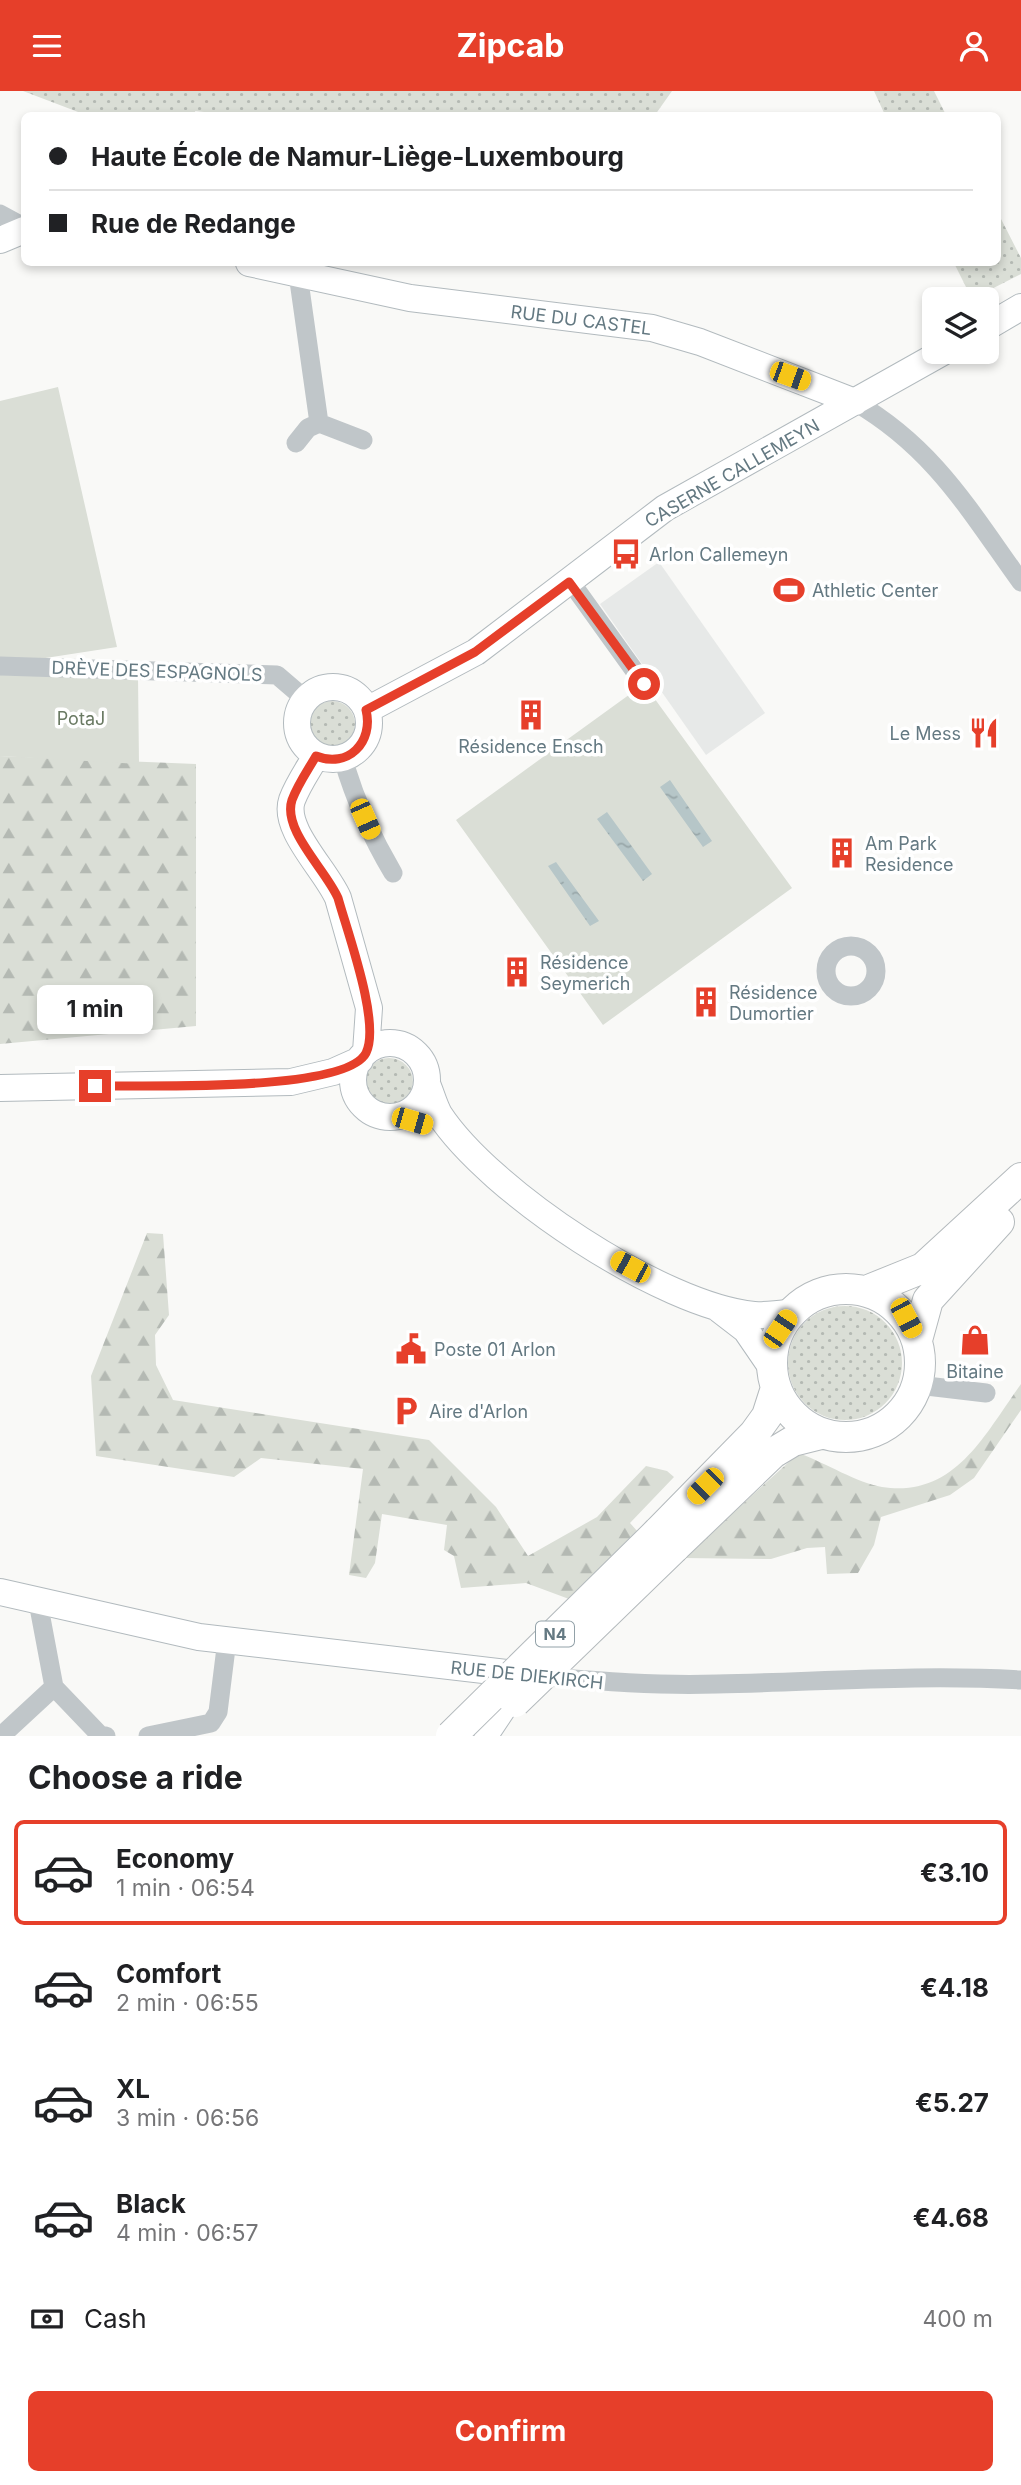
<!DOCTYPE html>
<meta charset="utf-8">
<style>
body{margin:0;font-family:Inter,sans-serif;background:#f6f6f6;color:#202124;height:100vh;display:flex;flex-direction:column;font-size:26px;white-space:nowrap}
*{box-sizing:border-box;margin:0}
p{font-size:23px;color:#757577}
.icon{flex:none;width:38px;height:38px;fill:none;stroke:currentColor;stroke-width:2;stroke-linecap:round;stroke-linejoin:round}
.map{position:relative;height:1645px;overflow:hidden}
.side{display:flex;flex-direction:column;background:#fff;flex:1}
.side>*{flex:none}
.banner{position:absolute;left:21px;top:21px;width:980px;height:154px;border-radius:10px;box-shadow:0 4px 10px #0003;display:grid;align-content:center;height:154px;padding:0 28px;background:#fff}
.buttons{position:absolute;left:922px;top:196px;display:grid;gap:14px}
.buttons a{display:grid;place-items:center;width:77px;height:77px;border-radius:10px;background:#fff;box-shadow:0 4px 10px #0003;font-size:35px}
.end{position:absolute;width:32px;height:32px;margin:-16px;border:9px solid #e63f2a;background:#fff;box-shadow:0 0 0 4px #fff}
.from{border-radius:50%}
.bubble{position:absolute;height:49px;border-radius:10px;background:#fff;box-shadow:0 4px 10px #0003;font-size:23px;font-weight:700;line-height:49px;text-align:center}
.car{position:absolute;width:21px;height:42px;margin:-21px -10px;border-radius:9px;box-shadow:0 0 5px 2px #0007;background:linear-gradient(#f5c518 24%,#345 0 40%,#f5c518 0 76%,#345 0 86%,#f5c518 0)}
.banner b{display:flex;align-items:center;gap:24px;height:66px;font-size:26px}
.banner b+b{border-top:2px solid #e0e0e0}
.banner i{width:18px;height:18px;background:#202124}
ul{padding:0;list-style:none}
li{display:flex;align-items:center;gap:21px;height:105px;margin:0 14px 10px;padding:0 14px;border:4px solid transparent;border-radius:10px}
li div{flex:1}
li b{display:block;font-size:26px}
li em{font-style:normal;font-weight:700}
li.on{border-color:#e63f2a}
li>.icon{width:63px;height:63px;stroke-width:1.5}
h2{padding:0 28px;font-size:32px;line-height:84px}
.pay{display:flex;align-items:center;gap:18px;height:77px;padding:0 28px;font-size:26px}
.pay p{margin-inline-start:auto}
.cta{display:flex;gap:14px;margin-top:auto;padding:14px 28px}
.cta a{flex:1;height:80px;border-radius:10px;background:#e63f2a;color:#fff;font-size:28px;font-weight:700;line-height:80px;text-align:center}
header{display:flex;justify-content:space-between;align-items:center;height:91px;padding:0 28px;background:#e63f2a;color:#fff;font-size:32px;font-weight:700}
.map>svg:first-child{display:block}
.built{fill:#e7e9e8}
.grass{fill:url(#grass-dots)}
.forest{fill:url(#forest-firs)}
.green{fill:#daded6}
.water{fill:url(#water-ripples)}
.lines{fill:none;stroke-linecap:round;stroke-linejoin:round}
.secondary-casing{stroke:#b2babe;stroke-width:28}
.primary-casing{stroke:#b4babd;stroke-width:32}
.street{stroke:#c0c6c9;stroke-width:19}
.secondary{stroke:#fff;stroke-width:26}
.primary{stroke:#fff;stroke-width:30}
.primary-bridge-casing{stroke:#b4babd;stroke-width:32;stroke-linecap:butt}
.primary-bridge{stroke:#fff;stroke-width:30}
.route{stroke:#e63f2a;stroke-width:9}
.labels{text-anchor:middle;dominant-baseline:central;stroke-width:7;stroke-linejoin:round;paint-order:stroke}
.shield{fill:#fff;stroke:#92a1a8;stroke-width:2}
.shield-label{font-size:16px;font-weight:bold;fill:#647982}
.street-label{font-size:18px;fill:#647982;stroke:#fff}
.poi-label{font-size:18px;fill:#647982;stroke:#fff;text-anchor:start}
.park-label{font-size:18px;fill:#6a7a63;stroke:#fff}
</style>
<header><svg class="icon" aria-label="menu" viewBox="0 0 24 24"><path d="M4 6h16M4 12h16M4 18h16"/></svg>Zipcab<svg class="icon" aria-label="person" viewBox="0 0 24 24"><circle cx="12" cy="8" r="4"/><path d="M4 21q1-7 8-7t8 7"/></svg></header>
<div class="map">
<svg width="1021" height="1645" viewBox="0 0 1021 1645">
<defs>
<pattern id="grass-dots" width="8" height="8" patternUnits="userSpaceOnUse" patternTransform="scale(1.75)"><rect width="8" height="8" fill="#daded6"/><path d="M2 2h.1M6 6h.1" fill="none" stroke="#b4b9b3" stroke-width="1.8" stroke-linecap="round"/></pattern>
<pattern id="forest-firs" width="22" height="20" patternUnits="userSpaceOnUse" patternTransform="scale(1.75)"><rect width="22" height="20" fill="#daded6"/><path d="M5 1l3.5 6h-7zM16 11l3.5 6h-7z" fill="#b4b9b3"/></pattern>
<pattern id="water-ripples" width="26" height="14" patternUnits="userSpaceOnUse" patternTransform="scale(1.75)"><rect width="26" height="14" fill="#b6c6c8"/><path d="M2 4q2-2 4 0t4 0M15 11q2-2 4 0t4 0" fill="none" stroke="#98a6a8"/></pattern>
</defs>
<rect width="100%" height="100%" fill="#f9f9f7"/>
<!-- built -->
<path class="built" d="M659 471 765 622 706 664 600 513Z"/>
<!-- grass -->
<path class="grass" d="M23 0H672L655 24H231L195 20 196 24H86Z
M874 0H934L946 24H885Z
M998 122 1021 167V183L972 208 954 172H998Z
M309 633a23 23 0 1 1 46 0a23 23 0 1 1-46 0Z
M365 991a24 24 0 1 1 48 0a24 24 0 1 1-48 0Z
M788 1272a57 57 0 1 1 114 0a57 57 0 1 1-114 0Z"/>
<!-- forest -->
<path class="forest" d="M0 665 196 673V935L0 953Z
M147 1142 163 1143 169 1224 155 1244 156 1274 173 1309 429 1349 496 1416 528 1465 597 1426 646 1375 667 1380 674 1386 630 1432 638 1441 569 1508 526 1492 461 1497 454 1465 444 1459 447 1434 382 1423 375 1472 366 1487 349 1484 363 1378 261 1367 234 1386 96 1365 91 1285Z
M1021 1293V1319L974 1387 950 1404 881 1426 874 1454 858 1482 827 1483 825 1456 807 1457 771 1468 683 1467 801 1360V1363C825 1372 858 1392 882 1396 955 1407 984 1344 1021 1293Z"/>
<!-- green -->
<path class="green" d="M58 296 117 556 0 574V310Z
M0 584 138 586 139 673 0 665Z
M644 593 792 797 603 934 456 729Z"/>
<!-- water -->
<path class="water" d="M670 689 712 750 703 756 660 696Z
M607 721 652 783 643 790 597 728Z
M556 771 599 830 590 835 548 775Z"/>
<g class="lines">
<!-- secondary casing -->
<g class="secondary-casing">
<path id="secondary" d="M0 149 24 139
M249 172 410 207 652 237 700 251 855 311
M987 236 1021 216
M297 632a36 36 0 1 1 72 0a36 36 0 1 1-72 0Z
M367 619 476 561 665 417 943 261
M316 665C308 679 298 693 292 709 282 738 326 779 338 807L369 917 366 961
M353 989a37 37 0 1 1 74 0a37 37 0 1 1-74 0Z
M427 993C431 1002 434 1014 439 1023 489 1100 662 1215 754 1224 766 1225 779 1222 791 1222
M0 997 291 991 333 981 360 969
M720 1219 746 1239 772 1277
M0 1501 199 1546 525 1584 487 1641"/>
</g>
<!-- primary casing -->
<g class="primary-casing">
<path id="primary" d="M772 1272a74 74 0 1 1 148 0a74 74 0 1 1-148 0Z
M866 1200 923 1177 1021 1087
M917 1249 928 1209 999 1131
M658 1441 754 1343 767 1325 776 1297
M674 1457 773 1362 793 1350 821 1343"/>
</g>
<!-- street -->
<path class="street" d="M0 123 24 136
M298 183 319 332 363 349
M855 311C934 357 969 419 1021 491
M296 352 308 337 319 332
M570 490 644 593
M0 575 277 584 305 608
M343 668C355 709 371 745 393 782
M826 880a25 25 0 1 1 50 0a25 25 0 1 1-50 0Z
M918 1294 986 1302
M536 1585C597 1590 656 1595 717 1593 818 1591 920 1583 1021 1589
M54 1596 100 1644 106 1645
M1 1645 54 1596 38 1511
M148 1645 211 1632 218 1621 227 1549"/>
<!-- secondary -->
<use href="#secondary" class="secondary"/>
<!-- primary -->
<use href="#primary" class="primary"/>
<!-- primary-bridge casing -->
<g class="primary-bridge-casing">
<path id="primary-bridge" d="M515 1611 674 1457
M451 1645 658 1441"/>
</g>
<!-- primary-bridge -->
<use href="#primary-bridge" class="primary-bridge"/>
</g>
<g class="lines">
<!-- route -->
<path class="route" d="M95 995C141 994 345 1002 366 962 381 932 347 840 338 807 326 779 282 739 292 709 298 693 308 679 316 665 348 678 374 651 366 619L475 561 569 491 644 593"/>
</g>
<!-- icons -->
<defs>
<g id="bus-bare" transform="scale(2.415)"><path d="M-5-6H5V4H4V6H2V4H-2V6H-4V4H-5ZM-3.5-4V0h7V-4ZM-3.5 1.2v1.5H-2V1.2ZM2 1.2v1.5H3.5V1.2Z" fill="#e63f2a" stroke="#fff" stroke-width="2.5" paint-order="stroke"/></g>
<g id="stadium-bare" transform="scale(2.415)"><path d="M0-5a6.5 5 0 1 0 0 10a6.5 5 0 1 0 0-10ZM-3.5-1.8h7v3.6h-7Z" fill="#e63f2a" stroke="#fff" stroke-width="2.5" paint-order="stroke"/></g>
<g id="building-bare" transform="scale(2.415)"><path d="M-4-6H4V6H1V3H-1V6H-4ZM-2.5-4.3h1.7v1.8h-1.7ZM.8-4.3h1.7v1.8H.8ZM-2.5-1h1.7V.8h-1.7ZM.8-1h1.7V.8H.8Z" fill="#e63f2a" stroke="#fff" stroke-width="2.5" paint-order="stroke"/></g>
<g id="restaurant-bare" transform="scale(2.415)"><path d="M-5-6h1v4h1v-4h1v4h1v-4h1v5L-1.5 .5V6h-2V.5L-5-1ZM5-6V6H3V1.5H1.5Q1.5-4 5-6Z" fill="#e63f2a" stroke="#fff" stroke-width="2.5" paint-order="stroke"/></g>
<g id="shop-bare" transform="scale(2.415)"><path d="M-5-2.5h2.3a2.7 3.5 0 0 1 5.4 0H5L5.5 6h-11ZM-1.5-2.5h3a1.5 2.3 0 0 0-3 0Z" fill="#e63f2a" stroke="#fff" stroke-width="2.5" paint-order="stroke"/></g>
<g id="civic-bare" transform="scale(2.415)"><path d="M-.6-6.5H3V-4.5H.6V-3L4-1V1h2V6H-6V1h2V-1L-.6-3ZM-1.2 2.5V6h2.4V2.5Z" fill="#e63f2a" stroke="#fff" stroke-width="2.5" paint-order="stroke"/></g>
<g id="parking-bare" transform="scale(2.415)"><path d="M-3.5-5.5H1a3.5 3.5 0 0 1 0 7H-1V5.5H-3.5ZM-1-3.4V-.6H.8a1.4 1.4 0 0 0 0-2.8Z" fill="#e63f2a" stroke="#fff" stroke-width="2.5" paint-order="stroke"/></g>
</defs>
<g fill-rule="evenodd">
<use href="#bus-bare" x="626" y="463"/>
<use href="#stadium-bare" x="789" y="499"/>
<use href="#building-bare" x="531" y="624"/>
<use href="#restaurant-bare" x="984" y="642"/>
<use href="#building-bare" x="842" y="762"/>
<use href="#building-bare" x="517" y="881"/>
<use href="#building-bare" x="706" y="911"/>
<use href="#shop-bare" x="975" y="1249"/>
<use href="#civic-bare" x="411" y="1258"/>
<use href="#parking-bare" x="406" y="1320"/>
</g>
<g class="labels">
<!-- shield labels -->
<rect class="shield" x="536" y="1530.5" width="38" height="25" rx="5"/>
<g class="shield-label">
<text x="555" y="1543">N4</text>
</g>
<!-- street labels -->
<g class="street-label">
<text transform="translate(581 229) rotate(7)">RUE DU CASTEL</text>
<text transform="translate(732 382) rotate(-30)">CASERNE CALLEMEYN</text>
<text transform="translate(157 580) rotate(2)">DRÈVE DES ESPAGNOLS</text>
<text transform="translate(527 1584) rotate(6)">RUE DE DIEKIRCH</text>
</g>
<!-- poi labels -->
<g class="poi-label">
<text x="649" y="463">Arlon Callemeyn</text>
<text x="812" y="499">Athletic Center</text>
<text x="961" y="642" text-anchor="end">Le Mess</text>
<text x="531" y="655" text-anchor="middle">Résidence Ensch</text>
<text x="865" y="752">Am Park<tspan x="865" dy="21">Residence</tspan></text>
<text x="540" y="871">Résidence<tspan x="540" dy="21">Seymerich</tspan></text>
<text x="729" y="901">Résidence<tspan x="729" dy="21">Dumortier</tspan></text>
<text x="434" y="1258">Poste 01 Arlon</text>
<text x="975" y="1280" text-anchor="middle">Bitaine</text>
<text x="429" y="1320">Aire d'Arlon</text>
</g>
<!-- park labels -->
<g class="park-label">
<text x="81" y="627">PotaJ</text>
</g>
</g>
</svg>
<div class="buttons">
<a><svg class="icon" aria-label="layers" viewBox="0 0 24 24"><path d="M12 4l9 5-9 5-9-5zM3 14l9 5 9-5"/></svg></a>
</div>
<i class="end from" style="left:644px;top:593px"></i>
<i class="end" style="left:95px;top:995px"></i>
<div class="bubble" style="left:37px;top:894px;width:116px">1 min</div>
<i class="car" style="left:790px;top:285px;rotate:110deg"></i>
<i class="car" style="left:365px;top:728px;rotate:156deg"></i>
<i class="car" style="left:412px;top:1030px;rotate:106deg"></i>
<i class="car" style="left:630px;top:1176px;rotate:298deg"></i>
<i class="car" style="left:906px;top:1227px;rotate:152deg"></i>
<i class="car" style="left:780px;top:1238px;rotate:34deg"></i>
<i class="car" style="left:705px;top:1395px;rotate:225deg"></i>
<div class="banner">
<b><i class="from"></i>Haute École de Namur-Liège-Luxembourg</b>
<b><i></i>Rue de Redange</b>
</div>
</div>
<section class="side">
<h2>Choose a ride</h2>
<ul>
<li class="on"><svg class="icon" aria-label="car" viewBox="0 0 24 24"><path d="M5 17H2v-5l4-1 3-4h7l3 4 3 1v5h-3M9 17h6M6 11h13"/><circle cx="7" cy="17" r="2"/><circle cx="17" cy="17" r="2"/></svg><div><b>Economy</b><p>1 min · 06:54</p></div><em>€3.10</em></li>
<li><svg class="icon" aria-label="car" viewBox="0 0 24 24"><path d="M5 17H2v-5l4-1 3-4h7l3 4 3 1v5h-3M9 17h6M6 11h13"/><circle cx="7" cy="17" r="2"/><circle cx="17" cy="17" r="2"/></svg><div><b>Comfort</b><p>2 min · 06:55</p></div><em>€4.18</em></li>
<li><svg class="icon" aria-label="car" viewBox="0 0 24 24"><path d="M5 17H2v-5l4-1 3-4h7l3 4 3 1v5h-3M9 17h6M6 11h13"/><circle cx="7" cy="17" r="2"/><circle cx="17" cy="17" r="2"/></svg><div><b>XL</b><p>3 min · 06:56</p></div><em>€5.27</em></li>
<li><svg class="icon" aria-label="car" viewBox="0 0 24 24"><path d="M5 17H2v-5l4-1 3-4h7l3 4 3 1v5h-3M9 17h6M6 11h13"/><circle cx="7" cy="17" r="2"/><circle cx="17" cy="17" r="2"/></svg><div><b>Black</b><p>4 min · 06:57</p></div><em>€4.68</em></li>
</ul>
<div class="pay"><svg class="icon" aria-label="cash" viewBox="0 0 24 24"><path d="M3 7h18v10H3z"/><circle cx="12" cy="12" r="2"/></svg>Cash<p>400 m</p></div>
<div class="cta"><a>Confirm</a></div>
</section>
